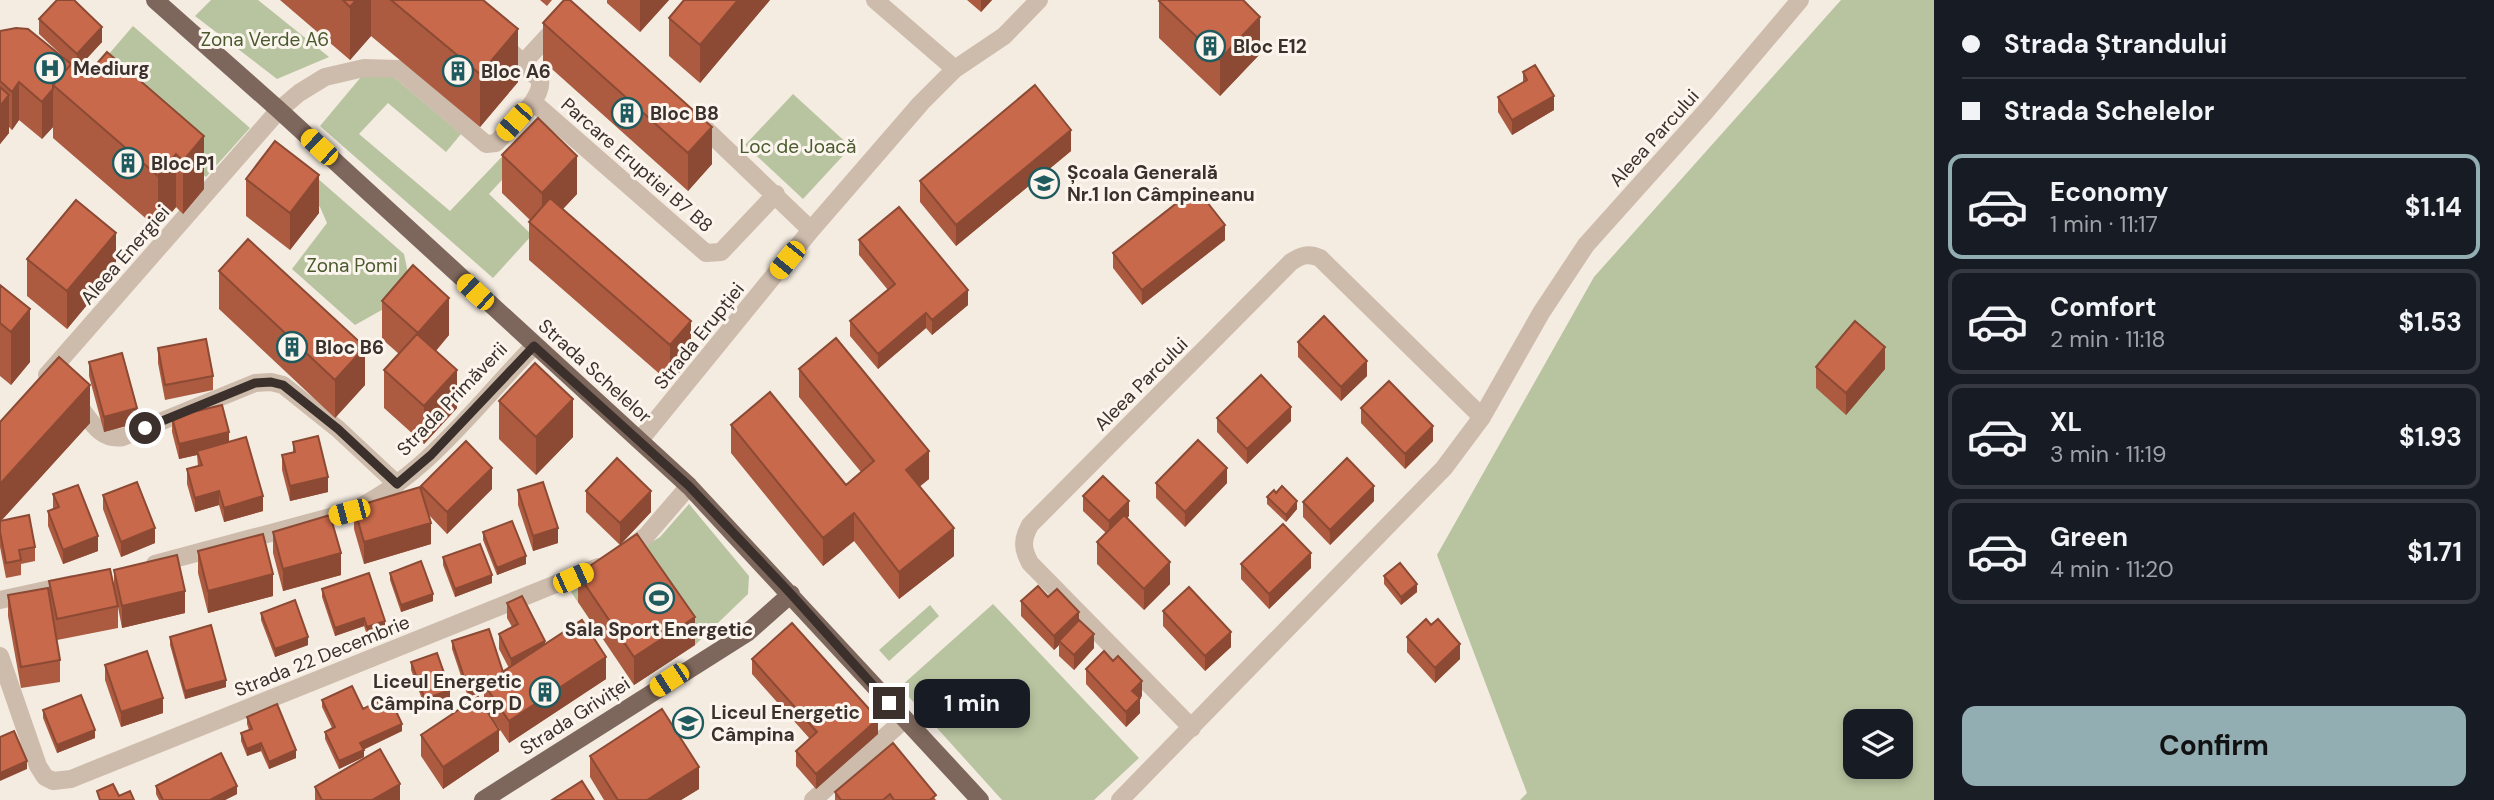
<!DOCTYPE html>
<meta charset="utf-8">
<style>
body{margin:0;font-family:"DM Sans",sans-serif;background:#242831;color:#f1f3f6;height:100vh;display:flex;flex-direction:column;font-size:26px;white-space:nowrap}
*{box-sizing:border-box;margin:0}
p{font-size:23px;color:#9ea1a6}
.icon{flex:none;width:38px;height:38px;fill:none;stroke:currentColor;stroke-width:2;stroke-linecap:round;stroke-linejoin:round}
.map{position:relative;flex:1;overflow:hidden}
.details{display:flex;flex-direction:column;background:#171b24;width:560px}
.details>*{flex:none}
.top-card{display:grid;align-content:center;height:154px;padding:0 28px;background:#171b24}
.tools{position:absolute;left:1843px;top:709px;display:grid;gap:14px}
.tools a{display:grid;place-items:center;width:70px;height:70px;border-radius:14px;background:#171b24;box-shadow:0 4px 10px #0003;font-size:35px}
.end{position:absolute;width:32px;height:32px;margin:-16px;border:9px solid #3b302b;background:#fff;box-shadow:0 0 0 4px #fff}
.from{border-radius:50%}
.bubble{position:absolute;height:49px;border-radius:14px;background:#171b24;box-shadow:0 4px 10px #0003;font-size:23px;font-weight:700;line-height:49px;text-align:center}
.car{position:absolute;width:21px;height:42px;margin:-21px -10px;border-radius:9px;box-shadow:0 0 5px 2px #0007;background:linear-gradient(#f5c518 24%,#345 0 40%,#f5c518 0 76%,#345 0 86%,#f5c518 0)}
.top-card b{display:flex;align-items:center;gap:24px;height:66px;font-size:26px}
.top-card b+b{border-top:2px solid #363941}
.top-card i{width:18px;height:18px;background:#f1f3f6}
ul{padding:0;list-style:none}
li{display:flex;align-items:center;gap:21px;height:105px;margin:0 14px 10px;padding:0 14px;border:4px solid #363941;border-radius:14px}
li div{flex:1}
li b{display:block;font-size:26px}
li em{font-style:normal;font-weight:700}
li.active{border-color:#92aeb2}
li>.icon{width:63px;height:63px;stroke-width:1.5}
.action{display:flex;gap:14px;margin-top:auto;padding:14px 28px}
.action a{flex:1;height:80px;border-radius:14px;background:#92aeb2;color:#111;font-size:28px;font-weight:700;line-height:80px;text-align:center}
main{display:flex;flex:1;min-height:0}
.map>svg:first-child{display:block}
.green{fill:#b8c4a0;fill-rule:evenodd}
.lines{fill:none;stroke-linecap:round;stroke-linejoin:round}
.minor{stroke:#cdbbac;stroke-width:18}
.major{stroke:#7d675c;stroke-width:18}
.wall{fill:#ac5a40}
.shaded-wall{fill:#8c4a34}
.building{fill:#c8694b;stroke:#8c4a34;stroke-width:2}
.route{stroke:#3b302b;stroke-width:9}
.labels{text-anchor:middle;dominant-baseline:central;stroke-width:6;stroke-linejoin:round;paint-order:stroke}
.park-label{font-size:19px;fill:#4a5a2e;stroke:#fbf5ee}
.poi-label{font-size:19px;font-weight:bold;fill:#3b302b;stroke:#fbf5ee;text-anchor:start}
.street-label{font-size:19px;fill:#3b302b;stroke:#fbf5ee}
</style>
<main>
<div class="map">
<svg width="1934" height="800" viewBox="0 0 1934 800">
<rect width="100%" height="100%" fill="#f4ebe1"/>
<!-- green -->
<path class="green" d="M211 0H258L329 57 277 79 195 16Z
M1841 0H1934V800H1520L1527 793 1437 555 1594 277ZM1855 721H1900V766H1855Z
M133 26 250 128 206 177 90 76Z
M389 73 461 134 446 152 388 103 359 134 450 211 516 142 527 153 489 194 532 235 493 278 320 126 361 77Z
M793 94 851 147 803 199 745 145Z
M292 156 404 254 412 293 355 325 292 269 327 223 320 207 283 172Z
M689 504 749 576 748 594 695 645 634 685 571 592 660 537Z
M993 604 1139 758 1094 800H1002L900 687Z
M930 605 939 616 889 661 879 650Z"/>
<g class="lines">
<!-- minor -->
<path class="minor" d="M875 0 955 69
M524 62 559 24
M533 102 706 253 721 252 776 194
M696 120 811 230
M47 375 279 110 299 93 325 77 364 68 398 69 486 144 496 143C508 129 544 99 540 80L501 42
M76 402C90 419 99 441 123 437L255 383 271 382 283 385 338 429 397 484
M640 440 811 230 921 103 955 69 1004 36 1039 0
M622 554 646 536 689 486
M155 564 349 512C425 478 477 404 534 346
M0 600 73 584
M0 656 38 766 45 777 53 781 71 779 598 567
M1192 728 1030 563C1022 548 1022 540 1030 525L1291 262C1302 255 1308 253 1320 258L1482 417
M813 800 904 720
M1120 800 1444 468 1482 417 1541 313 1586 245 1706 111 1800 0"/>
<!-- major -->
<path class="major" d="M155 0 279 110 689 486 980 800
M483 800 747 633 791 594"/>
</g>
<!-- wall -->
<path class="wall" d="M280 0H483L518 82 480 127 371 36 350 60Z
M540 0H552L547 6Z
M607 0H669L640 32 607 3Z
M770 0 700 83 669 56V18Z
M967 0H992L981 12Z
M1159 1 1260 54 1220 96 1159 38Z
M39 19 102 42 79 67 87 75 107 52 204 189 183 214 176 207 158 229 53 138V127L42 139 19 120 12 130 9 127V133L0 144V31L71 64 39 34Z
M543 23 712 164 688 191 543 61Z
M1523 72 1554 110 1512 135 1498 112V97L1523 83Z
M1071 151 956 246 920 202V181Z
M502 155 577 194 563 209 691 359 670 383 529 260V222L530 220 502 193Z
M246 179 319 213 290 250 246 216Z
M859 240 968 305 932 335 926 328 878 369 850 336V321L888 290 859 255Z
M1225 240 1142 305 1113 268V253Z
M27 259 116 270 67 329 27 296Z
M219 271 365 385 335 418 219 309Z
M0 285 30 362 11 385 0 376Z
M382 301 449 335 436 351 457 408 424 444 384 408V370L399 354 382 339Z
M1298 342 1367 376 1341 401 1298 357Z
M158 348 213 376V390L165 400 158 363Z
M89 362 137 423 104 432 89 376Z
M1816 367 1885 369 1846 415 1816 388Z
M799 369 929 479 919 486 954 556 899 599 854 541 823 566 731 453V425L846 485 861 472 799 397Z
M499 401 573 437 536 475 499 439Z
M1361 408 1433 441 1405 469 1361 423Z
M172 417 229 442 263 511 224 522 219 505 195 512 187 484V469L198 466 197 455 179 459 172 432Z
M1217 418 1291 421 1247 464 1217 432Z
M0 422 90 423 1 521 35 547V561L21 564V575L6 578 0 547Z
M293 442 328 492 290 501 282 470V455L293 452Z
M1156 483H1227L1185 527 1156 498Z
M421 486 492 489 447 534 428 514 431 544 364 564 354 529V507L421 491Z
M518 490 558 543 533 551 518 505Z
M586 491 651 512 620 545 586 512Z
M53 494 98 551 63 564 48 526V511L53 509Z
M103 495 155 543 121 557 103 509Z
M1083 496 1129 516 1126 518 1170 584 1144 610 1097 564V542L1106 533 1083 511Z
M1267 497 1297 509 1286 522 1267 504Z
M1374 501 1330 545 1303 517V502Z
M273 532 341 575 283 591 273 553Z
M483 532 526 564 497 575 483 540Z
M198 551 273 596 208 613 198 573Z
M443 557 492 583 455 597 443 565Z
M1241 564 1311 568 1269 609 1241 579Z
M114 570 185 613 122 628 118 607V628L57 640 54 623 60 660V682L21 688 8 616V595L49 598V581L114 588Z
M390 573 433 601 401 612 390 580Z
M578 574 695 645 634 685 578 602Z
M1384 576 1417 592 1401 605 1384 584Z
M322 589 385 628 367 635 364 626 335 636 322 597Z
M1048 597 1079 620 1094 648 1074 670 1059 656V645L1054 650 1021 616V601Z
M507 603 545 644 606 679 509 743 484 706V691L468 697 452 649V641L503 672 509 668 499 649V634L512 627 507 618Z
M1163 611 1231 647 1205 671 1163 626Z
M261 613 308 645 275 657 261 620Z
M170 637 226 687 185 699 170 645Z
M1407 637 1460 659 1435 683 1407 652Z
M752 659 878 734 816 789 796 766V751L810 739 752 674Z
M411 662 450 698 425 707 411 670Z
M105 665 163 713 121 727 105 680Z
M1086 669 1142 696 1140 698V713L1126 727 1086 684Z
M322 700 363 709 402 731 363 750 364 757 339 769 325 739V732L332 728 322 707Z
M43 710 95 738 57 753 43 718Z
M247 717 296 758 269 769 261 751 247 756 241 741V733L249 730 247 724Z
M421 735 499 751 443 789 421 756Z
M893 743 936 800H835V792Z
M590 756 699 789 681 800H604L590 777Z
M156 786 237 794 225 800H159L156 794Z
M315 787 400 800H315Z"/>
<!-- shaded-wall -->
<path class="shaded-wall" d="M356 0H371V36L350 60V7Z
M640 0H669L640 32Z
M738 0H770L700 83V45Z
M981 0H992L981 12Z
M1260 17V54L1220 96V59Z
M102 27V42L77 69V54Z
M518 29V82L480 127V74Z
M19 82V120L12 130V92Z
M53 89V127L42 139V102Z
M9 95V133L0 144V106Z
M1554 96V110L1512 135V120Z
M712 127V164L688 191V153Z
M1071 130V151L956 246V225Z
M204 136V189L183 214V161Z
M176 154V207L158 229V176Z
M577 156V194L542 231V193Z
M319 175V213L290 250V213Z
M1225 225V240L1142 305V290Z
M116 233V270L67 329V291Z
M968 290V305L932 335V320Z
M449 298V335L418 371V333Z
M30 309V362L11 385V332Z
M926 313V328L878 369V354Z
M691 321V359L670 383V345Z
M365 347V385L335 418V380Z
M1885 347V369L1846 415V393Z
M1367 361V376L1341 401V387Z
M457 370V408L424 444V406Z
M90 385V423L0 522V484Z
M573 399V437L536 475V437Z
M1291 407V421L1247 464V449Z
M137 408V423L104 432V417Z
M1433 426V441L1405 469V454Z
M229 432V447L197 451V455L179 459V444Z
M929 451V479L906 498V470Z
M492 468V489L447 534V512Z
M1227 468V483L1185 527V512Z
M328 477V492L290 501V486Z
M1374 486V501L1330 545V530Z
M219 491V505L195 512V498Z
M651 491V512L620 545V523Z
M263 496V511L224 522V508Z
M1129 501V516L1109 536V521Z
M1297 501V509L1286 522V515Z
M854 513V541L823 566V538Z
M431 523V544L364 564V542Z
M155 528V543L121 557V542Z
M558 528V543L533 551V536Z
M954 528V556L899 599V572Z
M98 536V551L63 564V550Z
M341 553V575L283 591V569Z
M1311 553V568L1269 609V594Z
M526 556V564L497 575V568Z
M1170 562V584L1144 610V589Z
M273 574V596L208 613V591Z
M492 575V583L455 597V589Z
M1417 584V592L1401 605V597Z
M185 591V613L122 628V606Z
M433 594V601L401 612V605Z
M1079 612V627L1059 641V645L1054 650V636Z
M695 617V645L634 685V657Z
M364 618V626L335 636V628Z
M385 621V628L367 635V627Z
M1231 632V647L1205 671V656Z
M1094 634V648L1074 670V655Z
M308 637V645L275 657V649Z
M545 641V656L511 674V659Z
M1460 644V659L1435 683V668Z
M606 657V679L509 743V721Z
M505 677 484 684V691L468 697V689Z
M226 680V687L185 699V691Z
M1142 681V696L1132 706V691Z
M450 690V698L425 707V699Z
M163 698V713L121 727V712Z
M1140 698V713L1126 727V712Z
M878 719V734L816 789V774Z
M402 724V731L360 751V743Z
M95 730V738L57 753V745Z
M499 730V751L443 789V767Z
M261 743V751L247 756V749Z
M296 750V758L269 769V762Z
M364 750V757L339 769V761Z
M27 761V769L0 781V773Z
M699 767V789L681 800H647Z
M400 784V800H372Z
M237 786V794L225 800H210Z"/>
<!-- building -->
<path class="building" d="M57 0H74L102 27 77 54 39 19Z
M343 0H356L350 7Z
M391 0H483L518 29 480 74Z
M564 0H570L712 127 688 153 543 23Z
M684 0H738L700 45 669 18Z
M1160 0H1243L1260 17 1220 59 1159 1Z
M16 28 28 29 71 64 53 85V89L42 102 19 82 12 92 0 81V31Z
M107 52 204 136 183 161 176 154 158 176 53 85 73 62 87 75Z
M1535 65 1554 96 1512 120 1498 97 1527 80 1523 72Z
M1035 85 1071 130 956 225 920 181Z
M0 87 9 95 0 106Z
M538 118 577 156 542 193 502 155Z
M275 141 319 175 290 213 246 179Z
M1196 188 1225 225 1142 290 1113 253Z
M550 198 691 321 670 345 529 222Z
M76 200 116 233 67 291 27 259Z
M899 207 968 290 932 320 926 313 878 354 850 321 895 284 859 240Z
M248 239 365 347 335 380 219 271Z
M413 265 449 298 418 333 382 301Z
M0 285 30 309 11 332 0 323Z
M1324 316 1367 361 1341 387 1298 342Z
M1855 321 1885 347 1846 393 1816 367Z
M417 334 457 370 424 406 384 370Z
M836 338 929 451 906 470 954 528 899 572 854 513 823 538 731 425 770 392 846 485 874 461 799 369Z
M206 339 213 376 165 385 158 348Z
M122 353 137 408 104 417 89 362Z
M59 357 90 385 0 484V422Z
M535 363 573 399 536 437 499 401Z
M1261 375 1291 407 1247 449 1217 418Z
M1389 381 1433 426 1405 454 1361 408Z
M222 405 229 432 179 444 172 417Z
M318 436 328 477 290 486 282 455 295 452 293 442Z
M246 437 263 496 224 508 219 491 195 498 187 469 202 465 197 451Z
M1198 440 1227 468 1185 512 1156 483Z
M466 441 492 468 447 512 421 486Z
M617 458 651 491 620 523 586 491Z
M1347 458 1374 486 1330 530 1303 502Z
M1103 476 1129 501 1109 521 1083 496Z
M137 482 155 528 121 542 103 495Z
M543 482 558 528 533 536 518 490Z
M78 485 98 536 63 550 48 511 59 507 53 494Z
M1282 486 1297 501 1286 515 1267 497 1274 490 1276 493Z
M420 487 431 523 364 542 354 507Z
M29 515 35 547 19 550 21 560 6 563 0 532V521Z
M330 515 341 553 283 569 273 532Z
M1124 515 1170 562 1144 589 1097 542Z
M512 521 526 556 497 568 483 532Z
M1283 524 1311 553 1269 594 1241 564Z
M263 534 273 574 208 591 198 551Z
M637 534 695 617 634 657 578 574Z
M480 544 492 575 455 589 443 557Z
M177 555 185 591 122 606 114 570Z
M421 561 433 594 401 605 390 573Z
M1400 563 1417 584 1401 597 1384 576Z
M110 569 118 606 57 619 49 581Z
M369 573 385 621 367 627 364 618 335 628 322 589Z
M1038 586 1048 597 1057 589 1079 612 1054 636 1021 601Z
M1189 587 1231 632 1205 656 1163 611Z
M48 588 60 660 21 667 8 595Z
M522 596 545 641 511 659 499 634 518 624 507 603Z
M295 600 308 637 275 649 261 613Z
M1426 619 1431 625 1438 619 1460 644 1435 668 1407 637Z
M582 620 606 657 509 721 484 684Z
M1079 620 1094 634 1074 655 1059 641Z
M792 623 878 719 816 774 796 751 817 732 752 659Z
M211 625 226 680 185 691 170 637Z
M489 629 503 672 486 683 468 689 452 641Z
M147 651 163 698 121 712 105 665Z
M1104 651 1113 661 1118 656 1142 681 1132 691 1140 698 1126 712 1086 669Z
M437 653 450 690 425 699 411 662Z
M352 686 363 709 389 696 402 724 360 743 364 750 339 761 325 732 335 727 322 700Z
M81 695 95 730 57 745 43 710Z
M478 697 499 730 443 767 421 735Z
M277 704 296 750 269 762 261 743 247 749 241 733 252 729 247 717Z
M662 709 699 767 647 800H618L590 756Z
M14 731 27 761 0 773V737Z
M893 743 936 795 930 800H894L890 794 883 800H841L835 792Z
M380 749 400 784 372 800H322L315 787Z
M221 753 237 786 210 800H163L156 786Z
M582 781 594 800H552Z
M113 784 119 796 130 791 134 800H100L97 791Z"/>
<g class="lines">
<!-- route -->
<path class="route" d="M145 428 255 383 271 382 283 385 338 429 397 484 431 455 534 346 689 486 791 594 889 703"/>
</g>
<!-- icons -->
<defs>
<g id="building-ring" transform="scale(1.575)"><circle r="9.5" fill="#fbf5ee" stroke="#1f5a5e" stroke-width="1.5"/><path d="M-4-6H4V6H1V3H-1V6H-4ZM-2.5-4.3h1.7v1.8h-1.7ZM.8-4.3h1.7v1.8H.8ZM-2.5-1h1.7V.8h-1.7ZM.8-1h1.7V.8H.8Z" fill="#1f5a5e"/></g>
<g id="hospital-ring" transform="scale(1.575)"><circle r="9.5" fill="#fbf5ee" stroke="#1f5a5e" stroke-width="1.5"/><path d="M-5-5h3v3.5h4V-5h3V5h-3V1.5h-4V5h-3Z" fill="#1f5a5e"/></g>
<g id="school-ring" transform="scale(1.575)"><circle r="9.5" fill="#fbf5ee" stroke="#1f5a5e" stroke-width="1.5"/><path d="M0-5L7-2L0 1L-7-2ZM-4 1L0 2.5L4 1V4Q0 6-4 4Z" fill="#1f5a5e"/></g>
<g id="stadium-ring" transform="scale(1.575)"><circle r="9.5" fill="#fbf5ee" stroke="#1f5a5e" stroke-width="1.5"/><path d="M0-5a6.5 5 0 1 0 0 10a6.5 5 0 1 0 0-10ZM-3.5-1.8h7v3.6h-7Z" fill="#1f5a5e"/></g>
</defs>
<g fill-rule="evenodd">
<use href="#building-ring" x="1210" y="46"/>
<use href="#hospital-ring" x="50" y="68"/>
<use href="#building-ring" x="458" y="71"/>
<use href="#building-ring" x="627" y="113"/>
<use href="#building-ring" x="128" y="163"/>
<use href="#school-ring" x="1044" y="183"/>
<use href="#building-ring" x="292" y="347"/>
<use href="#stadium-ring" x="659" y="598"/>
<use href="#building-ring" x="545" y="692"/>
<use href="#school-ring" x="688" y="723"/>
</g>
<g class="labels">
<!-- park labels -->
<g class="park-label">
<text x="265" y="39">Zona Verde A6</text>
<text x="798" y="146">Loc de Joacă</text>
<text x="352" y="265">Zona Pomi</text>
</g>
<!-- poi labels -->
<g class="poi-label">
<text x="1233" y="46">Bloc E12</text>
<text x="73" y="68">Mediurg</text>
<text x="481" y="71">Bloc A6</text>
<text x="650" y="113">Bloc B8</text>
<text x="151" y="163">Bloc P1</text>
<text x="1067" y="172">Școala Generală<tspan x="1067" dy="22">Nr.1 Ion Câmpineanu</tspan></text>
<text x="315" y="347">Bloc B6</text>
<text x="659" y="629" text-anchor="middle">Sala Sport Energetic</text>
<text x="522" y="681" text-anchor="end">Liceul Energetic<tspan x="522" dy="22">Câmpina Corp D</tspan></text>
<text x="711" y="712">Liceul Energetic<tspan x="711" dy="22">Câmpina</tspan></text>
</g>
<!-- street labels -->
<g class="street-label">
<text transform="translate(1654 138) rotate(-48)">Aleea Parcului</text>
<text transform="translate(637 165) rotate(41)">Parcare Eruptiei B7 B8</text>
<text transform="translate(125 255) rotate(-49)">Aleea Energiei</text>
<text transform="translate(699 336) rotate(-51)">Strada Erupției</text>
<text transform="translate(595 371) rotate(42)">Strada Schelelor</text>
<text transform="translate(1141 384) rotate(-45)">Aleea Parcului</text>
<text transform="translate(452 399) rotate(-46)">Strada Primăverii</text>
<text transform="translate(322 656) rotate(-22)">Strada 22 Decembrie</text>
<text transform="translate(575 716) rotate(-33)">Strada Griviței</text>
</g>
</g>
</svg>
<div class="tools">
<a><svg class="icon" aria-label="layers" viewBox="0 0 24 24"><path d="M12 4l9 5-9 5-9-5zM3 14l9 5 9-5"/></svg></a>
</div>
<i class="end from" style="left:145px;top:428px"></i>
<i class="end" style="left:889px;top:703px"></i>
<div class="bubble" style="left:914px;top:679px;width:116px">1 min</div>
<i class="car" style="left:514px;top:122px;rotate:222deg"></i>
<i class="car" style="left:319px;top:147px;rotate:313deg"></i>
<i class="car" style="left:787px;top:260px;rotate:219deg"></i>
<i class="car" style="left:475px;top:292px;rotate:313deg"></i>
<i class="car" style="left:349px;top:512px;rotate:255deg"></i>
<i class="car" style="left:573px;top:578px;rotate:66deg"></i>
<i class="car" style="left:669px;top:680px;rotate:237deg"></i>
</div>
<section class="details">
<div class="top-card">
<b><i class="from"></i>Strada Ștrandului</b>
<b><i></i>Strada Schelelor</b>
</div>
<ul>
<li class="active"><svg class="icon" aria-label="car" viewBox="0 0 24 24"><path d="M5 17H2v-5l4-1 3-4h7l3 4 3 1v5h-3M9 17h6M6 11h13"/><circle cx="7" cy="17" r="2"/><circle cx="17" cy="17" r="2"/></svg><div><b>Economy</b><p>1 min · 11:17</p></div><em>$1.14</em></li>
<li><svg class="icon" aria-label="car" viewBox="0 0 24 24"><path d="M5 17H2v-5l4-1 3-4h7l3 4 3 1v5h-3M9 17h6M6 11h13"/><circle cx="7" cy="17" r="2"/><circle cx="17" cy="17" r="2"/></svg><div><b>Comfort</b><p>2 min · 11:18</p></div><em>$1.53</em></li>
<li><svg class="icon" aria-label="car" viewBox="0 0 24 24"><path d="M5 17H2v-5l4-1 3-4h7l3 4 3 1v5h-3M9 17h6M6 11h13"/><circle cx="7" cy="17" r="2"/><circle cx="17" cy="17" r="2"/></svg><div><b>XL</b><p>3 min · 11:19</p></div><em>$1.93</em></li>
<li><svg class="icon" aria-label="car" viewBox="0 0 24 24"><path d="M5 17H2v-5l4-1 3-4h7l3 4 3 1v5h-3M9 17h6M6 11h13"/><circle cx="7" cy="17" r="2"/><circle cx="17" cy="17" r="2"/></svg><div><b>Green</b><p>4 min · 11:20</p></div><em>$1.71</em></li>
</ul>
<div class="action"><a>Confirm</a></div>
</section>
</main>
